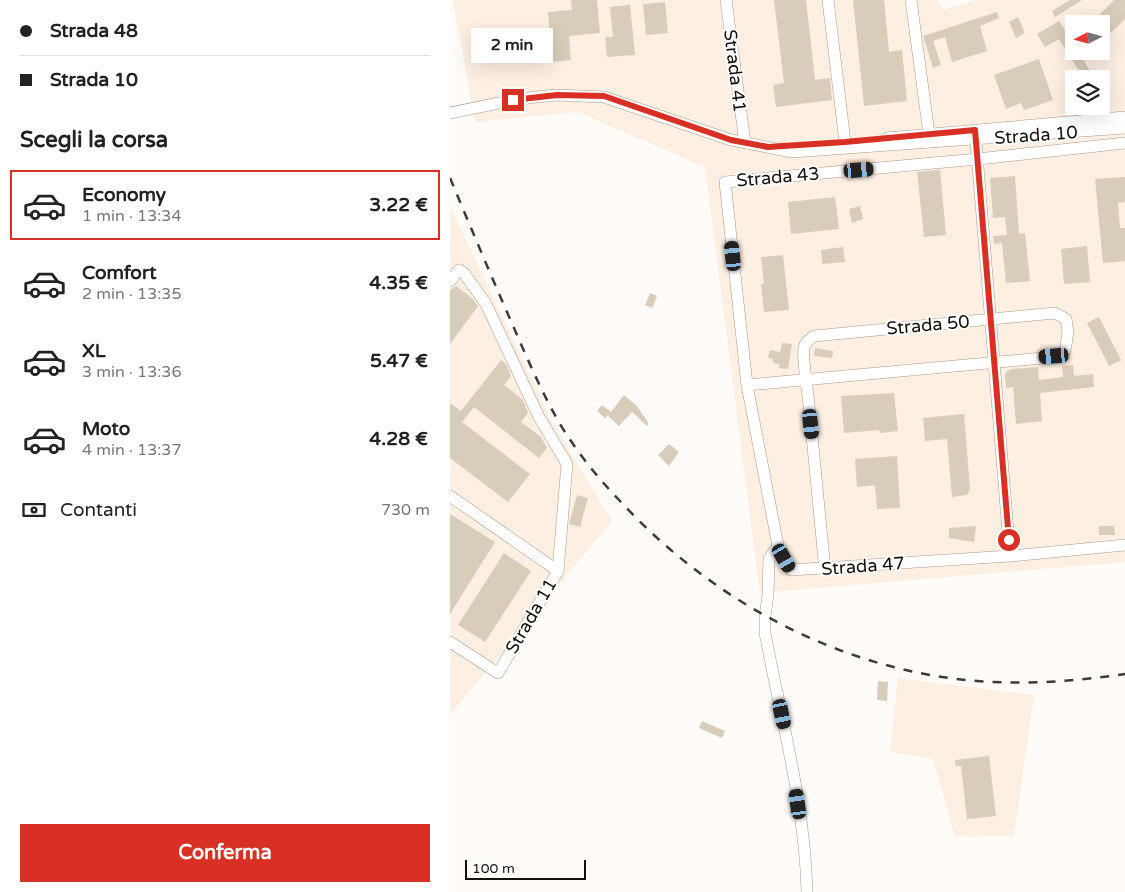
<!DOCTYPE html>
<html lang="it">
<meta charset="utf-8">
<style>
body{margin:0;font-family:"Varela Round",sans-serif;background:#f2f2f2;color:#222;height:100vh;display:flex;flex-direction:column;font-size:19px;white-space:nowrap}
*{box-sizing:border-box;margin:0}
p{font-size:16px;color:#767676}
.icon{flex:none;width:28px;height:28px;fill:none;stroke:currentColor;stroke-width:2;stroke-linecap:round;stroke-linejoin:round}
.map{position:relative;flex:1;overflow:hidden}
.sheet{display:flex;flex-direction:column;background:#fff;width:450px}
.sheet>*{flex:none}
.top-card{display:grid;align-content:center;height:110px;padding:0 20px;background:#fff}
.needle{width:32px;rotate:264deg}
.tools{position:absolute;left:615px;top:15px;display:grid;gap:10px}
.tools a{display:grid;place-items:center;width:45px;height:45px;border-radius:0px;background:#fff;box-shadow:0 5px 20px #0002;font-size:25px}
.scale{position:absolute;left:15px;bottom:12px;width:121px;box-sizing:border-box;padding-left:5px;border:2px solid #16100b;border-top:0;font-size:14px;line-height:18px;white-space:nowrap;color:#16100b;-webkit-text-stroke:4px #fff;paint-order:stroke}
.end{position:absolute;width:22px;height:22px;margin:-11px;border:6px solid #d93025;background:#fff;box-shadow:0 0 0 2px #fff}
.from{border-radius:50%}
.bubble{position:absolute;height:35px;border-radius:0px;background:#fff;box-shadow:0 5px 20px #0002;font-size:16px;font-weight:700;line-height:35px;text-align:center}
.car{position:absolute;width:15px;height:30px;margin:-15px -8px;border-radius:6px;box-shadow:0 0 4px 1px #0007;background:linear-gradient(#222 24%,#8ab4d8 0 40%,#222 0 76%,#8ab4d8 0 86%,#222 0)}
.top-card b{display:flex;align-items:center;gap:18px;height:48px;font-size:19px}
.top-card b+b{border-top:1px solid #e0e0e0}
.top-card i{width:12px;height:12px;background:#222}
ul{padding:0;list-style:none}
li{display:flex;align-items:center;gap:15px;height:70px;margin:0 10px 8px;padding:0 10px;border:2px solid transparent;border-radius:0px}
li div{flex:1}
li b{display:block;font-size:19px}
li em{font-style:normal;font-weight:700}
li.active{border-color:#d93025}
li>.icon{width:45px;height:45px;stroke-width:1.5}
h2{padding:0 20px;font-size:22px;line-height:60px}
.pay{display:flex;align-items:center;gap:12px;height:55px;padding:0 20px;font-size:19px}
.pay p{margin-inline-start:auto}
.primary-button{display:flex;gap:10px;margin-top:auto;padding:10px 20px}
.primary-button a{flex:1;height:58px;border-radius:0px;background:#d93025;color:#fff;font-size:20px;font-weight:700;line-height:58px;text-align:center}
main{display:flex;flex:1;min-height:0}
.map>svg:first-child{display:block}
.built{fill:#feefe3;fill-rule:evenodd}
.building{fill:#d8ccbb}
.lines{fill:none;stroke-linecap:round;stroke-linejoin:round}
.minor-casing{stroke:#a9998b;stroke-width:12}
.minor{stroke:#fff;stroke-width:11}
.rail{stroke:#3f3a35;stroke-width:2.5;stroke-dasharray:9 9;stroke-linecap:butt}
.route{stroke:#d93025;stroke-width:6}
.labels{text-anchor:middle;dominant-baseline:central;stroke-width:4;stroke-linejoin:round;paint-order:stroke}
.street-label{font-size:18px;fill:#16100b;stroke:#fff}
</style>
<main>
<section class="sheet">
<div class="top-card">
<b><i class="from"></i>Strada 48</b>
<b><i></i>Strada 10</b>
</div>
<h2>Scegli la corsa</h2>
<ul>
<li class="active"><svg class="icon" aria-label="car" viewBox="0 0 24 24"><path d="M5 17H2v-5l4-1 3-4h7l3 4 3 1v5h-3M9 17h6M6 11h13"/><circle cx="7" cy="17" r="2"/><circle cx="17" cy="17" r="2"/></svg><div><b>Economy</b><p>1 min · 13:34</p></div><em>3.22 €</em></li>
<li><svg class="icon" aria-label="car" viewBox="0 0 24 24"><path d="M5 17H2v-5l4-1 3-4h7l3 4 3 1v5h-3M9 17h6M6 11h13"/><circle cx="7" cy="17" r="2"/><circle cx="17" cy="17" r="2"/></svg><div><b>Comfort</b><p>2 min · 13:35</p></div><em>4.35 €</em></li>
<li><svg class="icon" aria-label="car" viewBox="0 0 24 24"><path d="M5 17H2v-5l4-1 3-4h7l3 4 3 1v5h-3M9 17h6M6 11h13"/><circle cx="7" cy="17" r="2"/><circle cx="17" cy="17" r="2"/></svg><div><b>XL</b><p>3 min · 13:36</p></div><em>5.47 €</em></li>
<li><svg class="icon" aria-label="car" viewBox="0 0 24 24"><path d="M5 17H2v-5l4-1 3-4h7l3 4 3 1v5h-3M9 17h6M6 11h13"/><circle cx="7" cy="17" r="2"/><circle cx="17" cy="17" r="2"/></svg><div><b>Moto</b><p>4 min · 13:37</p></div><em>4.28 €</em></li>
</ul>
<div class="pay"><svg class="icon" aria-label="cash" viewBox="0 0 24 24"><path d="M3 7h18v10H3z"/><circle cx="12" cy="12" r="2"/></svg>Contanti<p>730 m</p></div>
<div class="primary-button"><a>Conferma</a></div>
</section>
<div class="map">
<svg width="675" height="892" viewBox="0 0 675 892">
<rect width="100%" height="100%" fill="#fefbf8"/>
<!-- built -->
<path class="built" d="M3 0H488L493 10 526 0H675V562L310 593 255 167 128 112 25 122ZM624 24H651V51H624ZM624 79H651V106H624Z
M0 206 101 420 162 521 0 715Z
M448 678 584 695 564 836 505 837 483 759 440 752Z"/>
<!-- building -->
<path class="building" d="M121 0H147L150 33 119 36 121 60 102 62 98 12 122 10Z
M324 0H356L365 80 380 78 382 100 326 107 323 85 334 83Z
M403 0H434L439 52 452 50 457 101 414 106Z
M620 0H632L605 17 602 11Z
M664 0H675V19L651 42V24H640Z
M215 2 218 33 196 35 193 4Z
M180 5 185 55 157 57 155 37H163L160 7Z
M547 12 549 18 530 26 537 51 502 62 495 37 483 41 491 65 483 68 473 36Z
M568 17 575 33 566 38 559 22Z
M609 21 624 44V51H628L645 79H634L609 39 595 47 587 34Z
M589 59 603 100 574 110 571 103 556 109 544 75Z
M490 170 496 235 474 237 467 172Z
M565 176 569 234 575 233 580 281 556 283 552 243 544 244 543 236 557 235 555 217 543 218 540 178Z
M675 177V202L668 203 670 228H675V261L653 263 645 179Z
M385 197 389 229 341 234 338 202Z
M410 206 413 219 402 223 399 209Z
M637 246 640 282 614 284 611 249Z
M393 247 395 262 372 264 371 250Z
M333 255 339 310 314 312 311 284H314L311 257Z
M6 286 23 299 28 306 0 344V290Z
M200 293 207 296 202 308 195 305Z
M649 317 671 360 659 366 637 323Z
M332 343 342 344 338 369 329 368 330 364 323 363V359L318 358 320 350 330 352Z
M365 348 383 351 382 358 364 356Z
M51 360 56 364 61 376 54 385 73 400 78 413 71 422 91 437 97 448 89 458 24 407 12 422 80 474 58 502 0 458V403L11 411Z
M623 365 624 376 643 374 644 387 590 393 592 421 566 424 563 387 556 388 555 376 556 372 561 369 588 367 589 380 613 377 612 366Z
M444 393 448 431 430 433 429 430 394 433 391 396Z
M174 395 187 406 199 424 197 426 182 412 169 426 158 416 159 414 155 418 147 411 152 405 161 412Z
M514 414 520 489 517 495 502 497 497 439 475 441 473 418Z
M219 444 229 452 219 466 208 455Z
M447 456 450 508 427 509 425 485 407 487 405 459Z
M127 495 138 498 130 527 119 524Z
M0 514 45 542 0 614Z
M526 526 524 542 499 538V528Z
M649 526H664L665 535H649Z
M54 553 81 571 35 642 8 625Z
M428 681 438 682 437 701 427 700Z
M252 721 275 731 272 738 249 728Z
M539 756 546 816 517 819 511 766H506L505 760Z"/>
<g class="lines">
<!-- minor casing -->
<g class="minor-casing">
<path id="minor" d="M276 0 295 143
M378 0 395 142
M461 0 479 134
M0 113 63 100 86 97 107 95 154 97 281 140 342 152 675 128
M525 130 560 556
M437 138 675 117
M675 143 528 159 275 182 297 385 328 546 341 570 560 556 675 545
M0 281 9 270 14 273 36 304 89 417 117 464 108 571
M297 385 604 357 615 351 618 332 616 319 605 313 364 336C359 340 355 342 354 348 352 361 358 391 359 405L374 560
M0 496 108 571 48 673 0 642
M328 546 319 559 318 595 315 616V633C331 719 355 804 357 892"/>
</g>
<!-- minor -->
<use href="#minor" class="minor"/>
<!-- rail -->
<path class="rail" d="M0 178C21 228 42 278 64 328 78 360 92 393 110 424 127 452 147 477 170 501 262 601 390 670 527 681 577 685 626 681 675 674"/>
</g>
<g class="lines">
<!-- route -->
<path class="route" d="M63 100 107 95 154 96 281 140 318 147 395 142 525 130 559 540"/>
</g>
<g class="labels">
<!-- street labels -->
<g class="street-label">
<text transform="translate(285 71) rotate(83)">Strada 41</text>
<text transform="translate(586 135) rotate(-4)">Strada 10</text>
<text transform="translate(328 177) rotate(-5)">Strada 43</text>
<text transform="translate(478 325) rotate(-5)">Strada 50</text>
<text transform="translate(413 566) rotate(-4)">Strada 47</text>
<text transform="translate(81 616) rotate(-60)">Strada 11</text>
</g>
</g>
</svg>
<div class="tools">
<a><svg class="needle" viewBox="-14 -14 28 28"><path d="M0-13l5 13h-10z" fill="#e53935"/><path d="M0 13l5-13h-10z" fill="#767676"/></svg></a>
<a><svg class="icon" aria-label="layers" viewBox="0 0 24 24"><path d="M12 4l9 5-9 5-9-5zM3 14l9 5 9-5"/></svg></a>
</div>
<div class="scale">100 m</div>
<i class="end from" style="left:559px;top:540px"></i>
<i class="end" style="left:63px;top:100px"></i>
<div class="bubble" style="left:21px;top:28px;width:82px">2 min</div>
<i class="car" style="left:409px;top:170px;rotate:85deg"></i>
<i class="car" style="left:283px;top:256px;rotate:354deg"></i>
<i class="car" style="left:604px;top:356px;rotate:265deg"></i>
<i class="car" style="left:361px;top:424px;rotate:174deg"></i>
<i class="car" style="left:334px;top:558px;rotate:150deg"></i>
<i class="car" style="left:332px;top:714px;rotate:168deg"></i>
<i class="car" style="left:348px;top:804px;rotate:352deg"></i>
</div>
</main>
